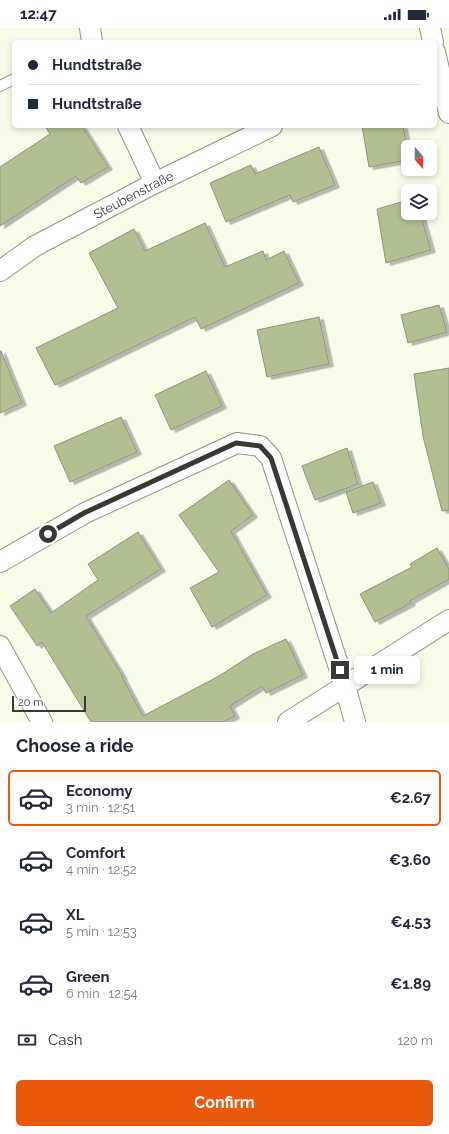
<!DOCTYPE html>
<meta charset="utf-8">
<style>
body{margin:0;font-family:Raleway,sans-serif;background:#f2f2f3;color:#1f2937;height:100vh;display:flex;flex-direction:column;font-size:15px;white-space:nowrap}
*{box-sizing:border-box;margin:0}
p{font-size:13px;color:#747a83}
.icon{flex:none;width:22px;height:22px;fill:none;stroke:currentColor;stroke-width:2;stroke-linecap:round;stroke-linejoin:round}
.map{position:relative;height:694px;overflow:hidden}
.details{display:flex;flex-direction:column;background:#fff;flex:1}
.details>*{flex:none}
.hud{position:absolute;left:12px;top:12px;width:425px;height:88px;border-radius:6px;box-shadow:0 2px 6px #0003;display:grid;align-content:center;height:88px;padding:0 16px;background:#fff}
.needle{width:26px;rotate:160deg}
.controls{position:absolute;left:401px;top:112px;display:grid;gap:8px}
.controls a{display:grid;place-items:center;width:36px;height:36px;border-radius:6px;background:#fff;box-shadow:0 2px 6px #0003;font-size:20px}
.scale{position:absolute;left:12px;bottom:10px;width:74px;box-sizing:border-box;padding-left:4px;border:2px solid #373a32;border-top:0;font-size:11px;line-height:14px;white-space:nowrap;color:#373a32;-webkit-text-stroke:3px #fff;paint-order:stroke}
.end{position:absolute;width:18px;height:18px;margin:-9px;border:5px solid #373a32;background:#fff;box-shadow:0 0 0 2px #fff}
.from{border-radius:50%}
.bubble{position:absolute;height:28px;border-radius:6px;background:#fff;box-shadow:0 2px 6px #0003;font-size:13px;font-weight:700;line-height:28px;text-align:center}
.hud b{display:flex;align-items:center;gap:14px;height:38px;font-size:15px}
.hud b+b{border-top:1px solid #e0e1e3}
.hud i{width:10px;height:10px;background:#1f2937}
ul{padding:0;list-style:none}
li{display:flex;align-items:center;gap:12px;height:56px;margin:0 8px 6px;padding:0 8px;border:2px solid transparent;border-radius:6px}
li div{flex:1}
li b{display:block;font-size:15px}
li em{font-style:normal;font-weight:700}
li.selected{border-color:#ea580c}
li>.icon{width:36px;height:36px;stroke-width:1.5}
h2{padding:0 16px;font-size:18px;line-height:48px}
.pay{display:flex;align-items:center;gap:10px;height:44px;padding:0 16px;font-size:15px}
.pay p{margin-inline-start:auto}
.cta{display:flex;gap:8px;margin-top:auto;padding:8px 16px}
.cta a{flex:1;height:46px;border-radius:6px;background:#ea580c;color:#fff;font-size:16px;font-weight:700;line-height:46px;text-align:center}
.status{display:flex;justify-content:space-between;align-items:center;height:28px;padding:0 20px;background:#fff;direction:ltr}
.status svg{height:11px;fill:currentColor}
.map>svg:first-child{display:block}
.building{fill:#b0c091;stroke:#8d9381;filter:url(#shadow)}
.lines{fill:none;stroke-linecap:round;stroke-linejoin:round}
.lane-casing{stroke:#909684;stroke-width:12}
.street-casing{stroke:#909684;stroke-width:22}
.lane{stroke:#fff;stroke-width:10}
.street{stroke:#fff;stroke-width:20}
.route{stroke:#373a32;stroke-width:5}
.labels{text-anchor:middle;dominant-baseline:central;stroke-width:4;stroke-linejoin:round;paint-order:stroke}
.street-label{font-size:13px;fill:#373a32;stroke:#fff}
</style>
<div class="status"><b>12:47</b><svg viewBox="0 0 49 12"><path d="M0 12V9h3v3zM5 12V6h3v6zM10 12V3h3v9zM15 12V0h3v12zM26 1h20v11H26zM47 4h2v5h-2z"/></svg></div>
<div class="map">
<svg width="449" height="694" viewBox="0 0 449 694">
<defs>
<filter id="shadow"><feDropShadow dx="4.5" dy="2.5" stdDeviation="0" flood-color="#0004"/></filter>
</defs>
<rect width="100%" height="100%" fill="#f6fde9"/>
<!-- building -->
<path class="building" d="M45 98H82L108 139 81 155 76 148 0 198V139L50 106Z
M362 98H403L408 125V132L369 139Z
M319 119 335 157 293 174 290 167 226 194 210 155 251 137 255 146Z
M408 172V185H420L431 222 386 235 377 181Z
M205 195 225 239 263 223 266 232 284 223 299 255 201 301 195 289 55 357 36 320 118 280 89 225 134 201 145 223Z
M439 277 447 304 408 315 401 287Z
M319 289 329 336 267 349 257 302Z
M0 323H1L22 375 0 385Z
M449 340V482L442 483 423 408 414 346Z
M206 343 222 378 171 402 155 367Z
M121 389 137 424 70 454 54 418Z
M347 420 358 456 315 472 302 438Z
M229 452 253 487 231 503 267 567 212 599 190 560 219 544 179 487Z
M373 454 381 475 353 485 346 464Z
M138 504 161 541 86 588 123 649H122L143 688 219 648 253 626 286 611 303 647 266 665 262 658 230 678 235 688 223 694H91L42 614 37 618 10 578 35 561 51 585 98 552 88 536Z
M437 520 449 541V551L410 573 411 575 375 594 360 566 412 539 410 536Z"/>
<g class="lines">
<!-- lane casing -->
<g class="lane-casing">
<path id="lane" d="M0 58 14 51"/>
</g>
<!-- street casing -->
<g class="street-casing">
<g id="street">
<path d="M90 0 92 14"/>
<path d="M430 0 433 14"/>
<path d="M435 24 449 85"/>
<path d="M128 98 155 155"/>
<path id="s1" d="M0 243 35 218 155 155 272 98"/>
<path d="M0 534 85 485 237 415 260 418 271 430 345 658 355 694"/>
<path d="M0 618 42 694"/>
<path d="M288 694 449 592"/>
</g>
</g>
<!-- lane -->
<use href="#lane" class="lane"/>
<!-- street -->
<use href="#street" class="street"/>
</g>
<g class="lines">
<!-- route -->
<path class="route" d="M48 506 84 485 236 415 260 418 271 430 340 642"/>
</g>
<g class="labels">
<!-- street labels -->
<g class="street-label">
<text stroke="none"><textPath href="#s1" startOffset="154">Steubenstraße</textPath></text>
</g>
</g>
</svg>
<div class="controls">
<a><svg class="needle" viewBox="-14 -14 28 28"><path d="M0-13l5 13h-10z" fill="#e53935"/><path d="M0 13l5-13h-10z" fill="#747a83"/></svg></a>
<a><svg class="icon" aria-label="layers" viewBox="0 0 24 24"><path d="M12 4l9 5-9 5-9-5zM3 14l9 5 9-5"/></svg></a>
</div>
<div class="scale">20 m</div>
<i class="end from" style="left:48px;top:506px"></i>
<i class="end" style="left:340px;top:642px"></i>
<div class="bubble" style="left:354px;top:628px;width:66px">1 min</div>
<div class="hud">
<b><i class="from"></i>Hundtstraße</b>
<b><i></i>Hundtstraße</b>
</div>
</div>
<section class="details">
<h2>Choose a ride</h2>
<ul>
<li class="selected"><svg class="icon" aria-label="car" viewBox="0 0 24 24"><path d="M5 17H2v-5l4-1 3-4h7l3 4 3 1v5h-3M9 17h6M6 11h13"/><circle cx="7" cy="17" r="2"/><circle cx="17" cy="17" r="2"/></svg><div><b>Economy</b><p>3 min · 12:51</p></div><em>€2.67</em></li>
<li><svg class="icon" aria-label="car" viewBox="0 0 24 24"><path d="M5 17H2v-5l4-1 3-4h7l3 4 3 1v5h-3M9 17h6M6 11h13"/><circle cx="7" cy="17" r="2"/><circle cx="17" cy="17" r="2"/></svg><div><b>Comfort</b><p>4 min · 12:52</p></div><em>€3.60</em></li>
<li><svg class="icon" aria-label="car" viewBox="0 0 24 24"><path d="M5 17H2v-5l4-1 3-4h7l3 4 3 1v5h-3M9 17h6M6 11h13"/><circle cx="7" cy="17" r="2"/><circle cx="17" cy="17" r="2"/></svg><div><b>XL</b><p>5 min · 12:53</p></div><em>€4.53</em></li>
<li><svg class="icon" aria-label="car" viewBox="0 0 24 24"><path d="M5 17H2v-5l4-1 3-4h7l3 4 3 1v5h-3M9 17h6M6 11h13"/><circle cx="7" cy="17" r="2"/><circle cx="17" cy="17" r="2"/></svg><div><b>Green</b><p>6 min · 12:54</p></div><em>€1.89</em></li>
</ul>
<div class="pay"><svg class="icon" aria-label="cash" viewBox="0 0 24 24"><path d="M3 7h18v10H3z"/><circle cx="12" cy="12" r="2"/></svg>Cash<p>120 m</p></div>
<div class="cta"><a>Confirm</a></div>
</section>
